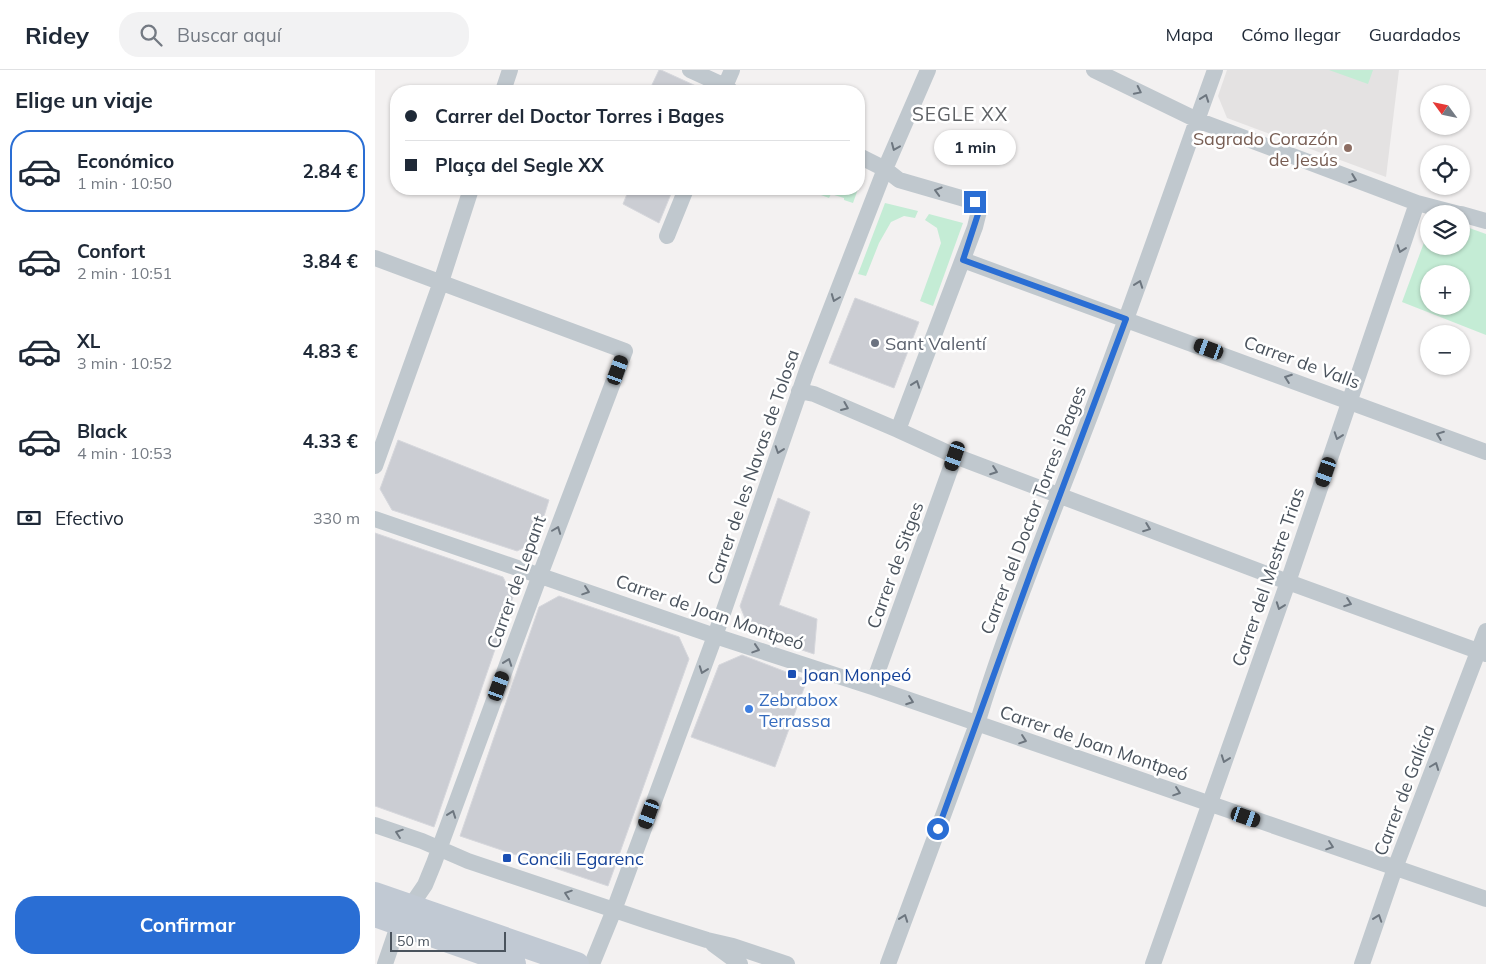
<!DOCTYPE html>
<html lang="es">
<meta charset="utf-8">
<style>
body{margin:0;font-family:Mulish,sans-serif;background:#f2f2f3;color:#1f2937;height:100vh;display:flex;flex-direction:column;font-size:19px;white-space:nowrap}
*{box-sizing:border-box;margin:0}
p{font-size:16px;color:#747a83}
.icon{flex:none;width:28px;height:28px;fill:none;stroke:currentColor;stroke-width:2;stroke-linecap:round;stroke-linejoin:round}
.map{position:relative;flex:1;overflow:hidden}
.sheet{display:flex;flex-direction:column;background:#fff;width:375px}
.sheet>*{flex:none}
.guide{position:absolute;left:15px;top:15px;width:475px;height:110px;border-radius:20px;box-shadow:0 1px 4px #0004;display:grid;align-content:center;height:110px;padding:0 15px;background:#fff}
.needle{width:32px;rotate:303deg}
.buttons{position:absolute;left:1045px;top:15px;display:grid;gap:10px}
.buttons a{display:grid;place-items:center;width:50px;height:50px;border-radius:50%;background:#fff;box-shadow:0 1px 4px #0004;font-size:25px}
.scale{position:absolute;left:15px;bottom:12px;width:116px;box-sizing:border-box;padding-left:5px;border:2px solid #4a535d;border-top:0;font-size:14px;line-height:18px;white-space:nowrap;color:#4a535d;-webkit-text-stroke:4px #fff;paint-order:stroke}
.end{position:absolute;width:22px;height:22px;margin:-11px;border:6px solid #2a6ed4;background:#fff;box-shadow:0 0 0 2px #fff}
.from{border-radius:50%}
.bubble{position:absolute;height:35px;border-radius:18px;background:#fff;box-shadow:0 1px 4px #0004;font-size:16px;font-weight:700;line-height:35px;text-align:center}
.car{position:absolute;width:15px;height:30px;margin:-15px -8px;border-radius:6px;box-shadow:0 0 4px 1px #0007;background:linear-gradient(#222 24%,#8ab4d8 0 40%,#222 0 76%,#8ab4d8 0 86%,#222 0)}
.guide b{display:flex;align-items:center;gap:18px;height:48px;font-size:19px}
.guide b+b{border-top:1px solid #e0e1e3}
.guide i{width:12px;height:12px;background:#1f2937}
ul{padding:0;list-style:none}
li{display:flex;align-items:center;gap:15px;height:82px;margin:0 10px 8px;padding:0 5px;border:2px solid transparent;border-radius:20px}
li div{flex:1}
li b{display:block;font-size:19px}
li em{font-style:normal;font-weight:700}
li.on{border-color:#2a6ed4}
li>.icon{width:45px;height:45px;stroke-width:1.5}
h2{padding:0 15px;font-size:22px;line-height:60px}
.pay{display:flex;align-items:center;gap:12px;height:55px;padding:0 15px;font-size:19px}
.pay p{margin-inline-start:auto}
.action{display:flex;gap:10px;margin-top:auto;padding:10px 15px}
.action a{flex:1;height:58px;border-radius:20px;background:#2a6ed4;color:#fff;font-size:20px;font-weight:700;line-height:58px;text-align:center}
header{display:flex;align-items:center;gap:30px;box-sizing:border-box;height:70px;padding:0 25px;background:#fff;border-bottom:1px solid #e0e1e3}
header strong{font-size:24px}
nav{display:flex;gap:28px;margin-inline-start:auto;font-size:18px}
.search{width:350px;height:45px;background:#f2f2f3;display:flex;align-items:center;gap:12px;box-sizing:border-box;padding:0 18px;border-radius:20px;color:#747a83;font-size:19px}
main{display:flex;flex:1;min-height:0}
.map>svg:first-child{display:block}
.education{fill:#e4e2e2}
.green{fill:#c4ecd5;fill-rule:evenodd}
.building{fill:#cbcdd3;stroke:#d6d7dc}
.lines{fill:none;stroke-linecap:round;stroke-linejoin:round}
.street{stroke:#c0c8ce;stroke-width:16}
.secondary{stroke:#c1c9d3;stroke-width:24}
.oneway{stroke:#6d767f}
.route{stroke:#2a6ed4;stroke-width:6}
.education-dot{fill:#8d6e63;stroke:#fff;stroke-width:2}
.worship-dot{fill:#6b7280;stroke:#fff;stroke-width:2}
.transit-dot{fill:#1a4fb4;stroke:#fff;stroke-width:2}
.shop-dot{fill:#3f7fe0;stroke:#fff;stroke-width:2}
.labels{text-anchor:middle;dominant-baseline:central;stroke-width:5;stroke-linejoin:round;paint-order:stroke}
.education-label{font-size:18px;fill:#785e54;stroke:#fff;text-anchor:end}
.worship-label{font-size:18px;fill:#5b616d;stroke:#fff;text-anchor:start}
.street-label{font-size:18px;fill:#4a535d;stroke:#fff}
.transit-label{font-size:18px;fill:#164399;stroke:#fff;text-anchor:start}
.shop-label{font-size:18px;fill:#366cbe;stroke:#fff;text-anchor:start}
.neighbourhood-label{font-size:19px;letter-spacing:1px;fill:#5e6165;stroke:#fff}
</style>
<header>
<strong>Ridey</strong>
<div class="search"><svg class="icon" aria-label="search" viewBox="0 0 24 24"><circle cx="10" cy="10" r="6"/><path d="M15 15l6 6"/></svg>Buscar aquí</div>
<nav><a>Mapa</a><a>Cómo llegar</a><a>Guardados</a></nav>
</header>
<main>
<section class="sheet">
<h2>Elige un viaje</h2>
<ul>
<li class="on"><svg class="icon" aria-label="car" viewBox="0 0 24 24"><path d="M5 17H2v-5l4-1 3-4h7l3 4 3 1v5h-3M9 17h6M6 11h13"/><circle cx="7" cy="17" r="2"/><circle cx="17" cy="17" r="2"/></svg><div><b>Económico</b><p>1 min · 10:50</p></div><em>2.84 €</em></li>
<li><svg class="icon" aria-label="car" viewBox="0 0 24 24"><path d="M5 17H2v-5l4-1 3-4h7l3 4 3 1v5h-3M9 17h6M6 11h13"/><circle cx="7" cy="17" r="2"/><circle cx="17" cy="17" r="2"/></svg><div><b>Confort</b><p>2 min · 10:51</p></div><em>3.84 €</em></li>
<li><svg class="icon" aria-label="car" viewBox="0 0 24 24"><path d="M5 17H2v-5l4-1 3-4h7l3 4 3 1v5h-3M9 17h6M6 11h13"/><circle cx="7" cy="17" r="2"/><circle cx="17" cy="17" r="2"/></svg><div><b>XL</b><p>3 min · 10:52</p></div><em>4.83 €</em></li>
<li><svg class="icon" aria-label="car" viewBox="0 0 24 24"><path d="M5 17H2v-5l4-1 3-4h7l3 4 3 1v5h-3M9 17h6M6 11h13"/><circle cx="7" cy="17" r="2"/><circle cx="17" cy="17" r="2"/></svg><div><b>Black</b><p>4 min · 10:53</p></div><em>4.33 €</em></li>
</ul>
<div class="pay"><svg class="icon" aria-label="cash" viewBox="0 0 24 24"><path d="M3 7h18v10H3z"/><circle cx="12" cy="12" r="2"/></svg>Efectivo<p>330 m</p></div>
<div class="action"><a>Confirmar</a></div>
</section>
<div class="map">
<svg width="1111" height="894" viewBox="0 0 1111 894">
<rect width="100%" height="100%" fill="#f3f1f1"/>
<!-- education -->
<path class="education" d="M852 0H1024L1011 107 852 48 843 26Z"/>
<!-- green -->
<path class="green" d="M954 0H998L993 14Z
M430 119H483L478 133 469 130V128L456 124 454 128Z
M510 133 543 141 540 148 529 146 516 152 504 173 491 206 483 204Z
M554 144 588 153 558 236 545 231 566 173 562 158 550 150Z
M1086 155 1111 164V265L1027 232 1054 159V176H1086ZM1054 204H1086V236H1054Z"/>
<!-- building -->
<path class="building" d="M284 0H286L332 21H274Z
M254 119H298L284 153 248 134Z
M480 228 544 252 519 318 454 293Z
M23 370 174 430 161 472 142 481 17 440 5 419Z
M403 428 435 442 404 535 442 549 439 584 376 563 365 536Z
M0 463 128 507 138 527 59 757 0 736Z
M184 526 304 567 314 589 233 816 85 766 164 537Z
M367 585 432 610 400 697 316 667 344 595Z"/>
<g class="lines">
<!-- street -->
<path class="street" d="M315 0 350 16 356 21
M719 0 822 50 1042 133 1084 144
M128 21 135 0
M348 21 357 0
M484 86 510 99 524 110 600 132 604 141 600 157 523 360
M1086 144 1111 151
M292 166 311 119
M0 188 250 281 165 505 59 793 50 815 24 853 10 894
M588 190 1111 382
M424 321 439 324 523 360 580 386 913 512 1111 584
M0 396 66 212 96 119
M0 449 340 566 497 617 1111 829
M497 617 580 386
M0 755 47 771 93 791 272 851 332 870 358 876 412 894
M338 874 365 894
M217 894 239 840 340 566 432 300 510 99 553 0
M513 894 602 654C634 548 678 444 717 341 760 228 799 114 840 0
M778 894 913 512 1042 133
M987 894 1020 798 1111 561"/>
<!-- secondary -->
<path class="secondary" d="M0 824 202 894
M0 845 139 894"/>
</g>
<!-- one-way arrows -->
<defs><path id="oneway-chevron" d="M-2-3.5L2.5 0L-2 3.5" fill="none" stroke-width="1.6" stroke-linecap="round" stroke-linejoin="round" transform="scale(1.25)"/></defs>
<g class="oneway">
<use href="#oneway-chevron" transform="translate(763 21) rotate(26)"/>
<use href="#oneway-chevron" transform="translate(830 28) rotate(-70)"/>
<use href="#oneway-chevron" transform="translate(520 77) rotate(113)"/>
<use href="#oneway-chevron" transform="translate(978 109) rotate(21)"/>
<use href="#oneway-chevron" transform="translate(563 121) rotate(-164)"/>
<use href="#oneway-chevron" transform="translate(1026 179) rotate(109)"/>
<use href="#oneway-chevron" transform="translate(764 214) rotate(-70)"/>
<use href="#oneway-chevron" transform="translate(460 228) rotate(111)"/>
<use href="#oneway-chevron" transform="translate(913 308) rotate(-160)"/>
<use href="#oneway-chevron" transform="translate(541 314) rotate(-70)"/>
<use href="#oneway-chevron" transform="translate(470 337) rotate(23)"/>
<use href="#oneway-chevron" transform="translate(1065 365) rotate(-159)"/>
<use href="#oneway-chevron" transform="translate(963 366) rotate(109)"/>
<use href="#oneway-chevron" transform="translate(404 380) rotate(109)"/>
<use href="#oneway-chevron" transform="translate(619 401) rotate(20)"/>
<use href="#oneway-chevron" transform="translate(772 458) rotate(21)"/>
<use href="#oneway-chevron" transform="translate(182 460) rotate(-69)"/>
<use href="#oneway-chevron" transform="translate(211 521) rotate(19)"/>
<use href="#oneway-chevron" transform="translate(973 533) rotate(20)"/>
<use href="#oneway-chevron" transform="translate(905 536) rotate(110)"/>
<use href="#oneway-chevron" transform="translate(381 579) rotate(18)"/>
<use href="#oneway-chevron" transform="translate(133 592) rotate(-70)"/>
<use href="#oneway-chevron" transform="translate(328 600) rotate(110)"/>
<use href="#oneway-chevron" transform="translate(535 631) rotate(20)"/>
<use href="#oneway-chevron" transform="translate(648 670) rotate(19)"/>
<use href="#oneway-chevron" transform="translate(850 689) rotate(110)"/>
<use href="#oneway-chevron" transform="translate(1060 696) rotate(-69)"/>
<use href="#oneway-chevron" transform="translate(802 722) rotate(19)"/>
<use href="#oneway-chevron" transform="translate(77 744) rotate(-70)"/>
<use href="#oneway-chevron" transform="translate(24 763) rotate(-161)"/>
<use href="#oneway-chevron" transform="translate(955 776) rotate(19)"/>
<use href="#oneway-chevron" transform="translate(193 824) rotate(-161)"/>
<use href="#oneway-chevron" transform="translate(529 848) rotate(-70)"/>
<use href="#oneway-chevron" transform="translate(1003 848) rotate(-71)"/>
</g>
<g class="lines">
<!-- route -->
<path class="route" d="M563 759 660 491 751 249 588 190 604 141 600 132"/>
</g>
<!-- markers -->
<circle class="education-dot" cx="973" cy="78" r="5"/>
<circle class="worship-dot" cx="500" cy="273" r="5"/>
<g class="transit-dot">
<rect x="412" y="599" width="10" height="10" rx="2.5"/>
<rect x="127" y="783" width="10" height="10" rx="2.5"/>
</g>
<circle class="shop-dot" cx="374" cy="639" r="5"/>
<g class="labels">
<!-- education labels -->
<g class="education-label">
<text x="963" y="68">Sagrado Corazón<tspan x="963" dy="21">de Jesús</tspan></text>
</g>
<!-- worship labels -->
<g class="worship-label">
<text x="510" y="273">Sant Valentí</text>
</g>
<!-- street labels -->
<g class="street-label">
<text transform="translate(927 292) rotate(20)">Carrer de Valls</text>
<text transform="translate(378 397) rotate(-71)">Carrer de les Navas de Tolosa</text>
<text transform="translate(658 440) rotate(-69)">Carrer del Doctor Torres i Bages</text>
<text transform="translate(520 495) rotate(-70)">Carrer de Sitges</text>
<text transform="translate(893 507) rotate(-71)">Carrer del Mestre Trias</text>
<text transform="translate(141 512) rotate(-70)">Carrer de Lepant</text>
<text transform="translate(335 542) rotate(19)">Carrer de Joan Montpeó</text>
<text transform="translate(719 673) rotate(19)">Carrer de Joan Montpeó</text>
<text transform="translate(1029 720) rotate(-69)">Carrer de Galícia</text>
</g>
<!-- transit labels -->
<g class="transit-label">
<text x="427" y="604">Joan Monpeó</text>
<text x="142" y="788">Concili Egarenc</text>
</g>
<!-- shop labels -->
<g class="shop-label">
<text x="384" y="629">Zebrabox<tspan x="384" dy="21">Terrassa</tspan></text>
</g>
<!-- neighbourhood labels -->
<g class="neighbourhood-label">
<text x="585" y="44">SEGLE XX</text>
</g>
</g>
</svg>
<div class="buttons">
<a><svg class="needle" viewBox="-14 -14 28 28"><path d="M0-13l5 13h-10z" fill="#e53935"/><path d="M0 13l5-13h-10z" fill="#747a83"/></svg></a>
<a><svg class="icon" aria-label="locate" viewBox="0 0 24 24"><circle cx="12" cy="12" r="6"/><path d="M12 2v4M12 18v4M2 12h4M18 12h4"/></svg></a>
<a><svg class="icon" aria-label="layers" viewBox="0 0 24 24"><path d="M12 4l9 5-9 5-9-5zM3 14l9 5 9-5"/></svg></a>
<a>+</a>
<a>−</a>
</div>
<div class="scale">50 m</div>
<i class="end from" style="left:563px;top:759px"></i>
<i class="end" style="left:600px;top:132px"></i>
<div class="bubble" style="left:559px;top:60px;width:82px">1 min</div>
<i class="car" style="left:834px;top:279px;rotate:290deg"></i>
<i class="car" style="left:243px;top:300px;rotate:20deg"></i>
<i class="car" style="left:580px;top:386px;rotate:199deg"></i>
<i class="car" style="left:951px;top:402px;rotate:199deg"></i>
<i class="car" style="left:124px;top:616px;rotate:20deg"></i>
<i class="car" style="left:274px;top:744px;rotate:200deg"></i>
<i class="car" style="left:871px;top:747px;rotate:109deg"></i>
<div class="guide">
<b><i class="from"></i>Carrer del Doctor Torres i Bages</b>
<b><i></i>Plaça del Segle XX</b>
</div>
</div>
</main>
